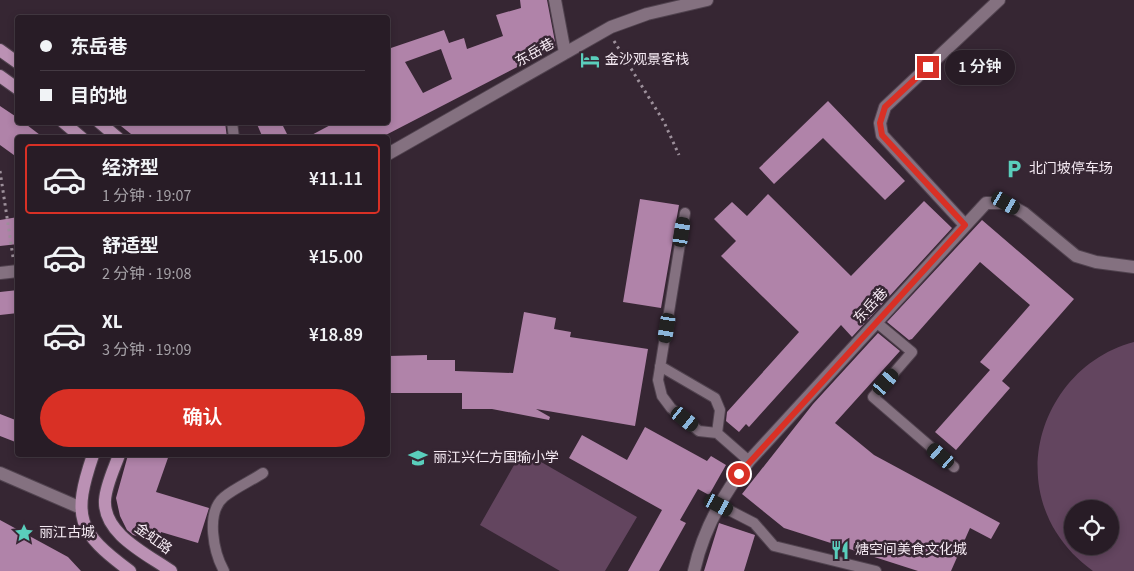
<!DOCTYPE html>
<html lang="zh">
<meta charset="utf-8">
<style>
body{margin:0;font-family:"Source Sans 3","Noto Sans SC",sans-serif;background:#342932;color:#f1f3f6;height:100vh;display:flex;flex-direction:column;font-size:19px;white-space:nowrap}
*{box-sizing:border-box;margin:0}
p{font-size:16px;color:#a5a1a7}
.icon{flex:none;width:28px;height:28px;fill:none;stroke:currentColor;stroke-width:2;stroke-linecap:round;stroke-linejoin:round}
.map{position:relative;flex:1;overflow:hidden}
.panel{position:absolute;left:15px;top:135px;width:375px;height:322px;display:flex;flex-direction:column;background:#281c26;border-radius:5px;box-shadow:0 2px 8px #0003,0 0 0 1px #443a43}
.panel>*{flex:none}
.guide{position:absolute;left:15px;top:15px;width:375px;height:110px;border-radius:5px;box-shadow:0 2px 8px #0003,0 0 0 1px #443a43;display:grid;align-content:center;height:110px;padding:0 25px;background:#281c26}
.buttons{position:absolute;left:1064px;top:500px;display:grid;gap:10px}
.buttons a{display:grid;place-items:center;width:55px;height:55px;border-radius:50%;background:#281c26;box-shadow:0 2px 8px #0003,0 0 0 1px #443a43;font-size:25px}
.end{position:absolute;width:22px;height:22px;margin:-11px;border:6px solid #d93025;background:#fff;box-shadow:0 0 0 2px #fff}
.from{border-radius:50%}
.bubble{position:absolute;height:35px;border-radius:18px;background:#281c26;box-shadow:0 2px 8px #0003,0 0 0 1px #443a43;font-size:16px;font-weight:600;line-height:35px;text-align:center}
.car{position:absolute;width:15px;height:30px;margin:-15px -8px;border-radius:6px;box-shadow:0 0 4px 1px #0007;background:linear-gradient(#222 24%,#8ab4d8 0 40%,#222 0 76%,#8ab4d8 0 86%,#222 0)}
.guide b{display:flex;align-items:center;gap:18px;height:48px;font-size:19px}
.guide b+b{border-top:1px solid #443a43}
.guide i{width:12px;height:12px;background:#f1f3f6}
ul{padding:9px 0 0;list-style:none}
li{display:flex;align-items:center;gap:15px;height:70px;margin:0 10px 8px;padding:0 15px;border:2px solid transparent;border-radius:5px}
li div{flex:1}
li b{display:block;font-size:19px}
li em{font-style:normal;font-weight:600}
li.on{border-color:#d93025}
li>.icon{width:45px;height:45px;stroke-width:1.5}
.cta{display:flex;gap:10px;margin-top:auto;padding:10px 25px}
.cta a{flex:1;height:58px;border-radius:30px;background:#d93025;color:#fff;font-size:20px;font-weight:600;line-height:58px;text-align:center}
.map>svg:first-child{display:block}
.green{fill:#63455f;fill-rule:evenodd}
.building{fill:#b083a9;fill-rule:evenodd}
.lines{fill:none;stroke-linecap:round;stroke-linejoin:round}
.lane-casing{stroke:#51434f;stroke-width:12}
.street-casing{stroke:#51434f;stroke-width:14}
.primary-casing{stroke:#51434f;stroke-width:14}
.path{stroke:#9d909b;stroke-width:3;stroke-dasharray:2.5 4;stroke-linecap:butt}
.lane{stroke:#847180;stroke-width:10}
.street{stroke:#847180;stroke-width:12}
.primary{stroke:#bb91b4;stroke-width:12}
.route{stroke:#d93025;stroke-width:6}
.labels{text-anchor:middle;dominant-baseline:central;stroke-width:5;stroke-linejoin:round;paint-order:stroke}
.street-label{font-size:14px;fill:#f6ebf4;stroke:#362633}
.poi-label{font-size:14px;fill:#f6ebf4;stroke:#362633;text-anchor:start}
</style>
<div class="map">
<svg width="1134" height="571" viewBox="0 0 1134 571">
<rect width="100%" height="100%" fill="#362633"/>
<!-- green -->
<path class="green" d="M1134 342V571H1093C1078 560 1066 548 1056 532 1011 460 1053 363 1134 342ZM1072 509H1110V546H1072Z
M522 451 637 517 605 571H560L480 525Z"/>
<!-- building -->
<path class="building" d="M520 0H547L556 47 380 138H306L336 122H388V49L444 30 449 43 464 38 467 49 503 36 496 15 521 8ZM441 49 452 79 423 93 405 62Z
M828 101 905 181 885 200 823 138 774 184 759 168Z
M0 106 18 118V122H23L44 138H18V158L0 145Z
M116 122H225L227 138H136Z
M256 122H281L289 138H263Z
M768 194 851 276 924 201 952 228 852 337 841 325 749 427 746 424 739 432 726 421 727 412 799 332 721 256 736 241 714 219 732 202 747 216Z
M640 199 679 205 661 308 623 302Z
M18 217V244L0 246V220Z
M982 220 1074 299 1002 381 1010 388 956 450 935 432 990 370 980 362 1030 305 980 262 912 339 909 340 887 322Z
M18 290V313L0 315V292Z
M524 312 556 318 554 329 571 332 570 337 648 349 635 426 536 409 550 417 549 420 492 409H462V393H388V356L427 355V360H455V371L513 373Z
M878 333 900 351 835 423 874 455 1000 523 991 539 970 528 951 571H918L784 528 742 494 813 404Z
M0 414 18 421V443L0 436Z
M645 427 707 461 711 456 726 465 709 495 698 489 680 520 686 523 659 571H628L662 510 569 458 582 435 627 460Z
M128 455H169L156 492 209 508 198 543 161 532 158 542 133 535 127 530 120 516 116 498Z
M0 520 68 557 81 571H0Z
M719 523 755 535 744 571H704Z"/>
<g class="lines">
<!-- lane casing -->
<g class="lane-casing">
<path id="lane" d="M232 122 234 138
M685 213 658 380 662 396 671 408 699 431 717 433 749 461
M876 322 912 352 873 397 954 467
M660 366 715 398 720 410 717 433
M719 505 754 523 774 546 876 571
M224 571C214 553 205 513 224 497 235 488 251 481 263 473"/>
</g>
<!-- street casing -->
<g class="street-casing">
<path id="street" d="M555 0 565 53
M388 154 611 27 647 14 707 0
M965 225 882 135 880 123 885 107 999 0
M0 273 18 271
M0 473 81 508
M694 571C703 530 723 494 749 461L986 203H1006L1024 213 1076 256 1096 262 1134 267"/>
</g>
<!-- primary casing -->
<g class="primary-casing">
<path id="primary" d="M0 50 18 63
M0 76 18 89
M63 122 82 138
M99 122 118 138
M93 455C72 517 77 532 130 571
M119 455C114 469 106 485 105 500 103 534 147 554 171 571"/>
</g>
<!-- path -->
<path class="path" d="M614 41 664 122 679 155
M0 171 13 257"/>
<!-- lane -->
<use href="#lane" class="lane"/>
<!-- street -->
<use href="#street" class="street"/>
<!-- primary -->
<use href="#primary" class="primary"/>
</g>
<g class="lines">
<!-- route -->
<path class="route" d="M739 474 965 225 882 135 880 123 885 107 928 67"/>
</g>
<!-- icons -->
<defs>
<g id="hotel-bare" transform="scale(1.5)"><path d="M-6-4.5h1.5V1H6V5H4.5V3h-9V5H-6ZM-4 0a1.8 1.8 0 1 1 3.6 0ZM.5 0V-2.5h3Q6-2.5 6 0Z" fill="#5acebc" stroke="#362633" stroke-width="2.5" paint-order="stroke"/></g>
<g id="parking-bare" transform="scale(1.5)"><path d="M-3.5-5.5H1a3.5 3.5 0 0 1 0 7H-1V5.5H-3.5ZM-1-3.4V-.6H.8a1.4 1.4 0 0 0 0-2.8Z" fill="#5acebc" stroke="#362633" stroke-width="2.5" paint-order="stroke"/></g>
<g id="school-bare" transform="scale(1.5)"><path d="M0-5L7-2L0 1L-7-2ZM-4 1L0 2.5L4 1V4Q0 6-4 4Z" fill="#5acebc" stroke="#362633" stroke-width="2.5" paint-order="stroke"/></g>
<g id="sight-bare" transform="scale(1.5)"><path d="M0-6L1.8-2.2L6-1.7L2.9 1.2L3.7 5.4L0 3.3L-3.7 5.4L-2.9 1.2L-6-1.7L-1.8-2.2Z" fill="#5acebc" stroke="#362633" stroke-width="2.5" paint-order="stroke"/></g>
<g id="restaurant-bare" transform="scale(1.5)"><path d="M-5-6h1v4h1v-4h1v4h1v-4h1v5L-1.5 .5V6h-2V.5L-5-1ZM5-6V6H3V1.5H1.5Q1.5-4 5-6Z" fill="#5acebc" stroke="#362633" stroke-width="2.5" paint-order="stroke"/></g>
</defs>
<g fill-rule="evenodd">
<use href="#hotel-bare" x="590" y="60"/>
<use href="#parking-bare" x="1014" y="169"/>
<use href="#school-bare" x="418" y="458"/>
<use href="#sight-bare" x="24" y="533"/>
<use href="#restaurant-bare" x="840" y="550"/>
</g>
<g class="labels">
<!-- street labels -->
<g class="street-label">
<text transform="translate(535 53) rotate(-29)">东岳巷</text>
<text transform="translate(871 306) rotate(-47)">东岳巷</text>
<text transform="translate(153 539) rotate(36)">金虹路</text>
</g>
<!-- poi labels -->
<g class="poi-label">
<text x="605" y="60">金沙观景客栈</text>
<text x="1029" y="169">北门坡停车场</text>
<text x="433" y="458">丽江兴仁方国瑜小学</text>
<text x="39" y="533">丽江古城</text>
<text x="855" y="550">煻空间美食文化城</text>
</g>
</g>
</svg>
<div class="buttons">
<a><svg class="icon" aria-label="locate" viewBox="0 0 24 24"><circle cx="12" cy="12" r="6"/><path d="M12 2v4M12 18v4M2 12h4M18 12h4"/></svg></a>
</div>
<i class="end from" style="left:739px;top:474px"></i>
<i class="end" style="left:928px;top:67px"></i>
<div class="bubble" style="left:945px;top:50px;width:70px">1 分钟</div>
<i class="car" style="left:1006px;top:203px;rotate:120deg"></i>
<i class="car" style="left:682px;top:232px;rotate:9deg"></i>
<i class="car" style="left:667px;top:328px;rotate:189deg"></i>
<i class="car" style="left:886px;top:382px;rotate:41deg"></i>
<i class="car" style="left:685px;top:419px;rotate:129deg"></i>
<i class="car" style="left:941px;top:456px;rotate:311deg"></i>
<i class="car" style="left:719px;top:505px;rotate:118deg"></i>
<div class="guide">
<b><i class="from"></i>东岳巷</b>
<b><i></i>目的地</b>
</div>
<section class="panel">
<ul>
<li class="on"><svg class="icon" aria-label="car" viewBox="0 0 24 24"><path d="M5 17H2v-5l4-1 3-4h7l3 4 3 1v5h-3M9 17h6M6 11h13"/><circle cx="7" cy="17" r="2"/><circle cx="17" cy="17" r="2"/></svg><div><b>经济型</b><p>1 分钟 · 19:07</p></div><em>¥11.11</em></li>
<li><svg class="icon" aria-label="car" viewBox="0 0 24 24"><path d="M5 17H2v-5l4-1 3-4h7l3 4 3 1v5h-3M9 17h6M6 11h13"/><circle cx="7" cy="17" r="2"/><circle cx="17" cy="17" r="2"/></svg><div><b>舒适型</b><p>2 分钟 · 19:08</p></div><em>¥15.00</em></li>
<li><svg class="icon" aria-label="car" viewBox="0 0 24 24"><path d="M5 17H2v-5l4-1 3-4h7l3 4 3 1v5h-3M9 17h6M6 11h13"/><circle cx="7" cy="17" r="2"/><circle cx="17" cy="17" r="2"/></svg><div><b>XL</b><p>3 分钟 · 19:09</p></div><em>¥18.89</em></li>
</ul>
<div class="cta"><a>确认</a></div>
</section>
</div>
